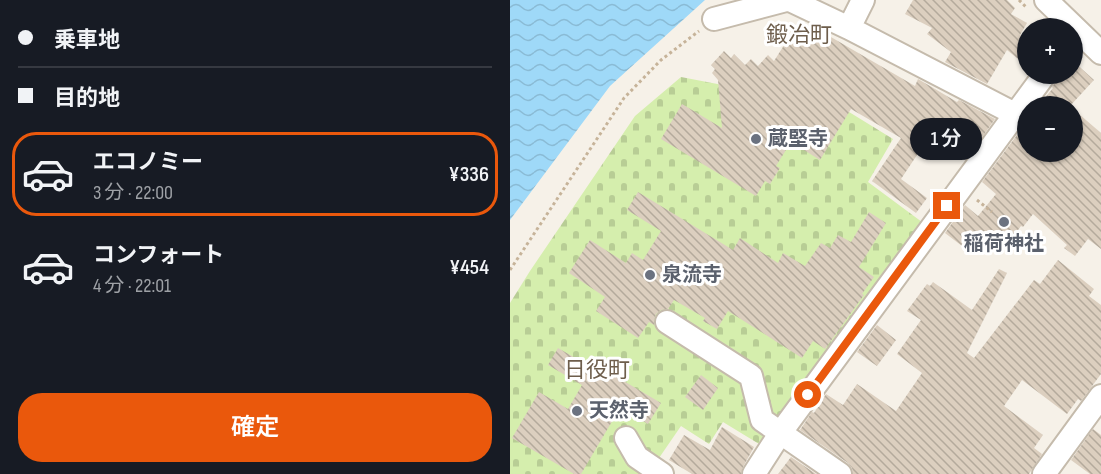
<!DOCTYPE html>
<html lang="ja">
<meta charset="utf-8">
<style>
body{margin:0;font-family:"Sofia Sans Condensed","Noto Sans JP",sans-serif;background:#20242c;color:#f1f3f6;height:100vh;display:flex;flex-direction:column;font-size:22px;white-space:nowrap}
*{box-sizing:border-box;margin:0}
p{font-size:20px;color:#9ea1a6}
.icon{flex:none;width:33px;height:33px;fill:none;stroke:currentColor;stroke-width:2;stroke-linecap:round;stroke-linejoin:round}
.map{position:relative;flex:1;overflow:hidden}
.details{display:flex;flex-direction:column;background:#171b24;width:510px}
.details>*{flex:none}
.guide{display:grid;align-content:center;height:132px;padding:0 18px;background:#171b24}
.buttons{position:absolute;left:507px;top:18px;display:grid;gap:12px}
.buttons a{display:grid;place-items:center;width:66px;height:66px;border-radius:50%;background:#171b24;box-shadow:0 2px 4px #0004;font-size:30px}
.end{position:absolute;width:27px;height:27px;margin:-14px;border:8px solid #ea580c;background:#fff;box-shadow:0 0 0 3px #fff}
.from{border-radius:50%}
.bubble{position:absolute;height:42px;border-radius:21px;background:#171b24;box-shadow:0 2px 4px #0004;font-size:20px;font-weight:600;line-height:42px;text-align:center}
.guide b{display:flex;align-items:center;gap:21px;height:57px;font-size:22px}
.guide b+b{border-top:2px solid #363941}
.guide i{width:15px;height:15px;background:#f1f3f6}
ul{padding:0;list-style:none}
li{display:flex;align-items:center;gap:18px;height:84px;margin:0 12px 9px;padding:0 6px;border:3px solid transparent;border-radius:24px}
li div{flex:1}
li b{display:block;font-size:22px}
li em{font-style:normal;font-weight:600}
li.current{border-color:#ea580c}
li>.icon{width:54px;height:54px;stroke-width:1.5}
.primary-button{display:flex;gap:12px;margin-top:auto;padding:12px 18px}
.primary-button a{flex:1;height:69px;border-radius:24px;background:#ea580c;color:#fff;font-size:24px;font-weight:600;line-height:69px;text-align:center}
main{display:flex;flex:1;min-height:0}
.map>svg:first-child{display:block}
.cemetery{fill:url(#cemetery-stones)}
.water{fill:url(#water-waves)}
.building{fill:url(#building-back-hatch)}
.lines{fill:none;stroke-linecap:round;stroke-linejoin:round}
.minor-casing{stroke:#c5bbac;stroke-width:26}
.path{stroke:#c6b399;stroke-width:3;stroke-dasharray:3 3;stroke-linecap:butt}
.minor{stroke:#fff;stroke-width:22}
.route{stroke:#ea580c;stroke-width:8}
.worship-dot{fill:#6b7280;stroke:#fff;stroke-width:2}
.labels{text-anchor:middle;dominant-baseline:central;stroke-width:6;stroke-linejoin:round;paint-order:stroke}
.worship-label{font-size:20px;font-weight:bold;fill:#5b616d;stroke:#fff;text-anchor:start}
.quarter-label{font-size:22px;fill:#6e5e4c;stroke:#fff}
</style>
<main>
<section class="details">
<div class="guide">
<b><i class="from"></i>乗車地</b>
<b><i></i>目的地</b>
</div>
<ul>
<li class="current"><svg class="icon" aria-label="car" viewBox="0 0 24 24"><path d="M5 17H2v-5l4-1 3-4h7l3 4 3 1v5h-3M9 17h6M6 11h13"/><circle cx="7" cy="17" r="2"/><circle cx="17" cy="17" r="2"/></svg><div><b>エコノミー</b><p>3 分 · 22:00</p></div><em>¥336</em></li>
<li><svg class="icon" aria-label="car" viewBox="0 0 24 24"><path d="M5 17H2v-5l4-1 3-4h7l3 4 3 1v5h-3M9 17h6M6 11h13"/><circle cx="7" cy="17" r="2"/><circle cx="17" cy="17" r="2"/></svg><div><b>コンフォート</b><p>4 分 · 22:01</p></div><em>¥454</em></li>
</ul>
<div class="primary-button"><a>確定</a></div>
</section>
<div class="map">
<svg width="591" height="474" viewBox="0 0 591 474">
<defs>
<pattern id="cemetery-stones" width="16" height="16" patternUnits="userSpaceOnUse" patternTransform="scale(1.5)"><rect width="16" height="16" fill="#d5eead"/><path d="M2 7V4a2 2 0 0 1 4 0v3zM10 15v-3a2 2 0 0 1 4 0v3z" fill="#b8cd95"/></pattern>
<pattern id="water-waves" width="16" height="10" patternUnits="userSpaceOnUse" patternTransform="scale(1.5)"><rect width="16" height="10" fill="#9fd9f8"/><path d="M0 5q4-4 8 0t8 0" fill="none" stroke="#8abbd5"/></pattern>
<pattern id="building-back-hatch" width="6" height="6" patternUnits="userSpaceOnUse" patternTransform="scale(1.5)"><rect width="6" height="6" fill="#dccfbf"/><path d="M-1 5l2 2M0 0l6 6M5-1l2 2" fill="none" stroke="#b4aa9c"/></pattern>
</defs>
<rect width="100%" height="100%" fill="#f6f1e8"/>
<!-- cemetery -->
<path class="cemetery" d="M171 77 223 87 300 88 383 139 358 182 416 225 254 447 213 422 199 444 171 426 138 474H0V303L20 271 125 116Z"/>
<!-- water -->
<path class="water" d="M0 0H195L100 86 0 220Z"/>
<!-- building -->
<path class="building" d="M403 0H497L505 8 501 14 517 23 510 35 518 40V67L497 50 477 84 435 62 441 52 417 34 422 28 395 14Z
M290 31 309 42 314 33 405 86 408 79 447 102 449 100 485 119 468 143 448 128 426 159 411 149 391 179 417 198 406 213 362 181 391 138 341 109 310 160 281 142 266 166 270 168 260 184 255 181 246 196 151 139 172 104 212 128 208 80 202 73 205 69 201 65 214 51 221 58 224 54 235 65 241 59 248 66 258 55 264 61 278 39 283 42Z
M562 60 584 80 560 106H528L543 88 542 87 546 81 548 74H562Z
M562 108 591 133V249L578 239 565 256 554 248 557 245 523 214 513 227 511 226 490 254 462 232 452 246 435 233 455 205 468 216 486 194 472 182 507 135 518 144V152H562Z
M128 192 223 250 230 238 268 263 273 253 295 266 311 243 320 248 328 235 341 242 359 212 376 223 349 267 364 277 352 294 354 295 315 349 303 341 292 358 218 311 207 329 193 321 195 318 164 300 158 309 151 310 146 314 144 321V325L139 322 128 338 86 311 95 297 59 273 80 240 116 263 122 253 133 260 151 231 117 210Z
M548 260 584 289 579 296 591 305V374L571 401 568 399 557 414 512 380 494 406 533 435 524 448 532 454 519 474H343L342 468 338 463 290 430 302 412 304 413 316 394 333 405 347 384 386 411 412 373 387 354 411 320 397 311 417 284 420 286 423 282 462 310 489 269 497 273 457 353 464 358 524 280 530 284Z
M367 325 386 340 367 366 347 352Z
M48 348 93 374 95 370 151 403 138 424 116 411 112 416 107 413 71 474H64L2 438 29 392 58 409 72 385 38 365Z
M191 375 208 388 193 410 175 397Z
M212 427 244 447 233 467 231 474H182L159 460 174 435 200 450Z
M583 429 591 435V474H580L561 460Z
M281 457 306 474H268Z"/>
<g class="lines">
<!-- minor casing -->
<g class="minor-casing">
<path id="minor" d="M280 0 339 28
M353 0 339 28 505 114
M536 0 591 53
M204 19 276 0
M157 322 241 376 252 420 330 474
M116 438 127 457 152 474
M244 474 271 432 535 74
M534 474 591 396"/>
</g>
<!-- path -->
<path class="path" d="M509 0 516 7
M467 200 482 212
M0 270 114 98 151 60 189 31"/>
<!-- minor -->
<use href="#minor" class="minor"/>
</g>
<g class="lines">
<!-- route -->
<path class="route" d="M298 395 437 206"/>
</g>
<!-- markers -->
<g class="worship-dot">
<circle cx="246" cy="139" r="6"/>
<circle cx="494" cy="222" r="6"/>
<circle cx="140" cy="275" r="6"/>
<circle cx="67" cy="411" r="6"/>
</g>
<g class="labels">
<!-- worship labels -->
<g class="worship-label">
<text x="258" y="139">蔵堅寺</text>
<text x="494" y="244" text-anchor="middle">稲荷神社</text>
<text x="152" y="275">泉流寺</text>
<text x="79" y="411">天然寺</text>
</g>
<!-- quarter labels -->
<g class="quarter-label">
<text x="289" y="35">鍛冶町</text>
<text x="87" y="370">日役町</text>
</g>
</g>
</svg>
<div class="buttons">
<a>+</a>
<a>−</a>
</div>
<i class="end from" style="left:298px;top:395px"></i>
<i class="end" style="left:437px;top:206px"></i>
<div class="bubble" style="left:400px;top:118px;width:72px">1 分</div>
</div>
</main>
